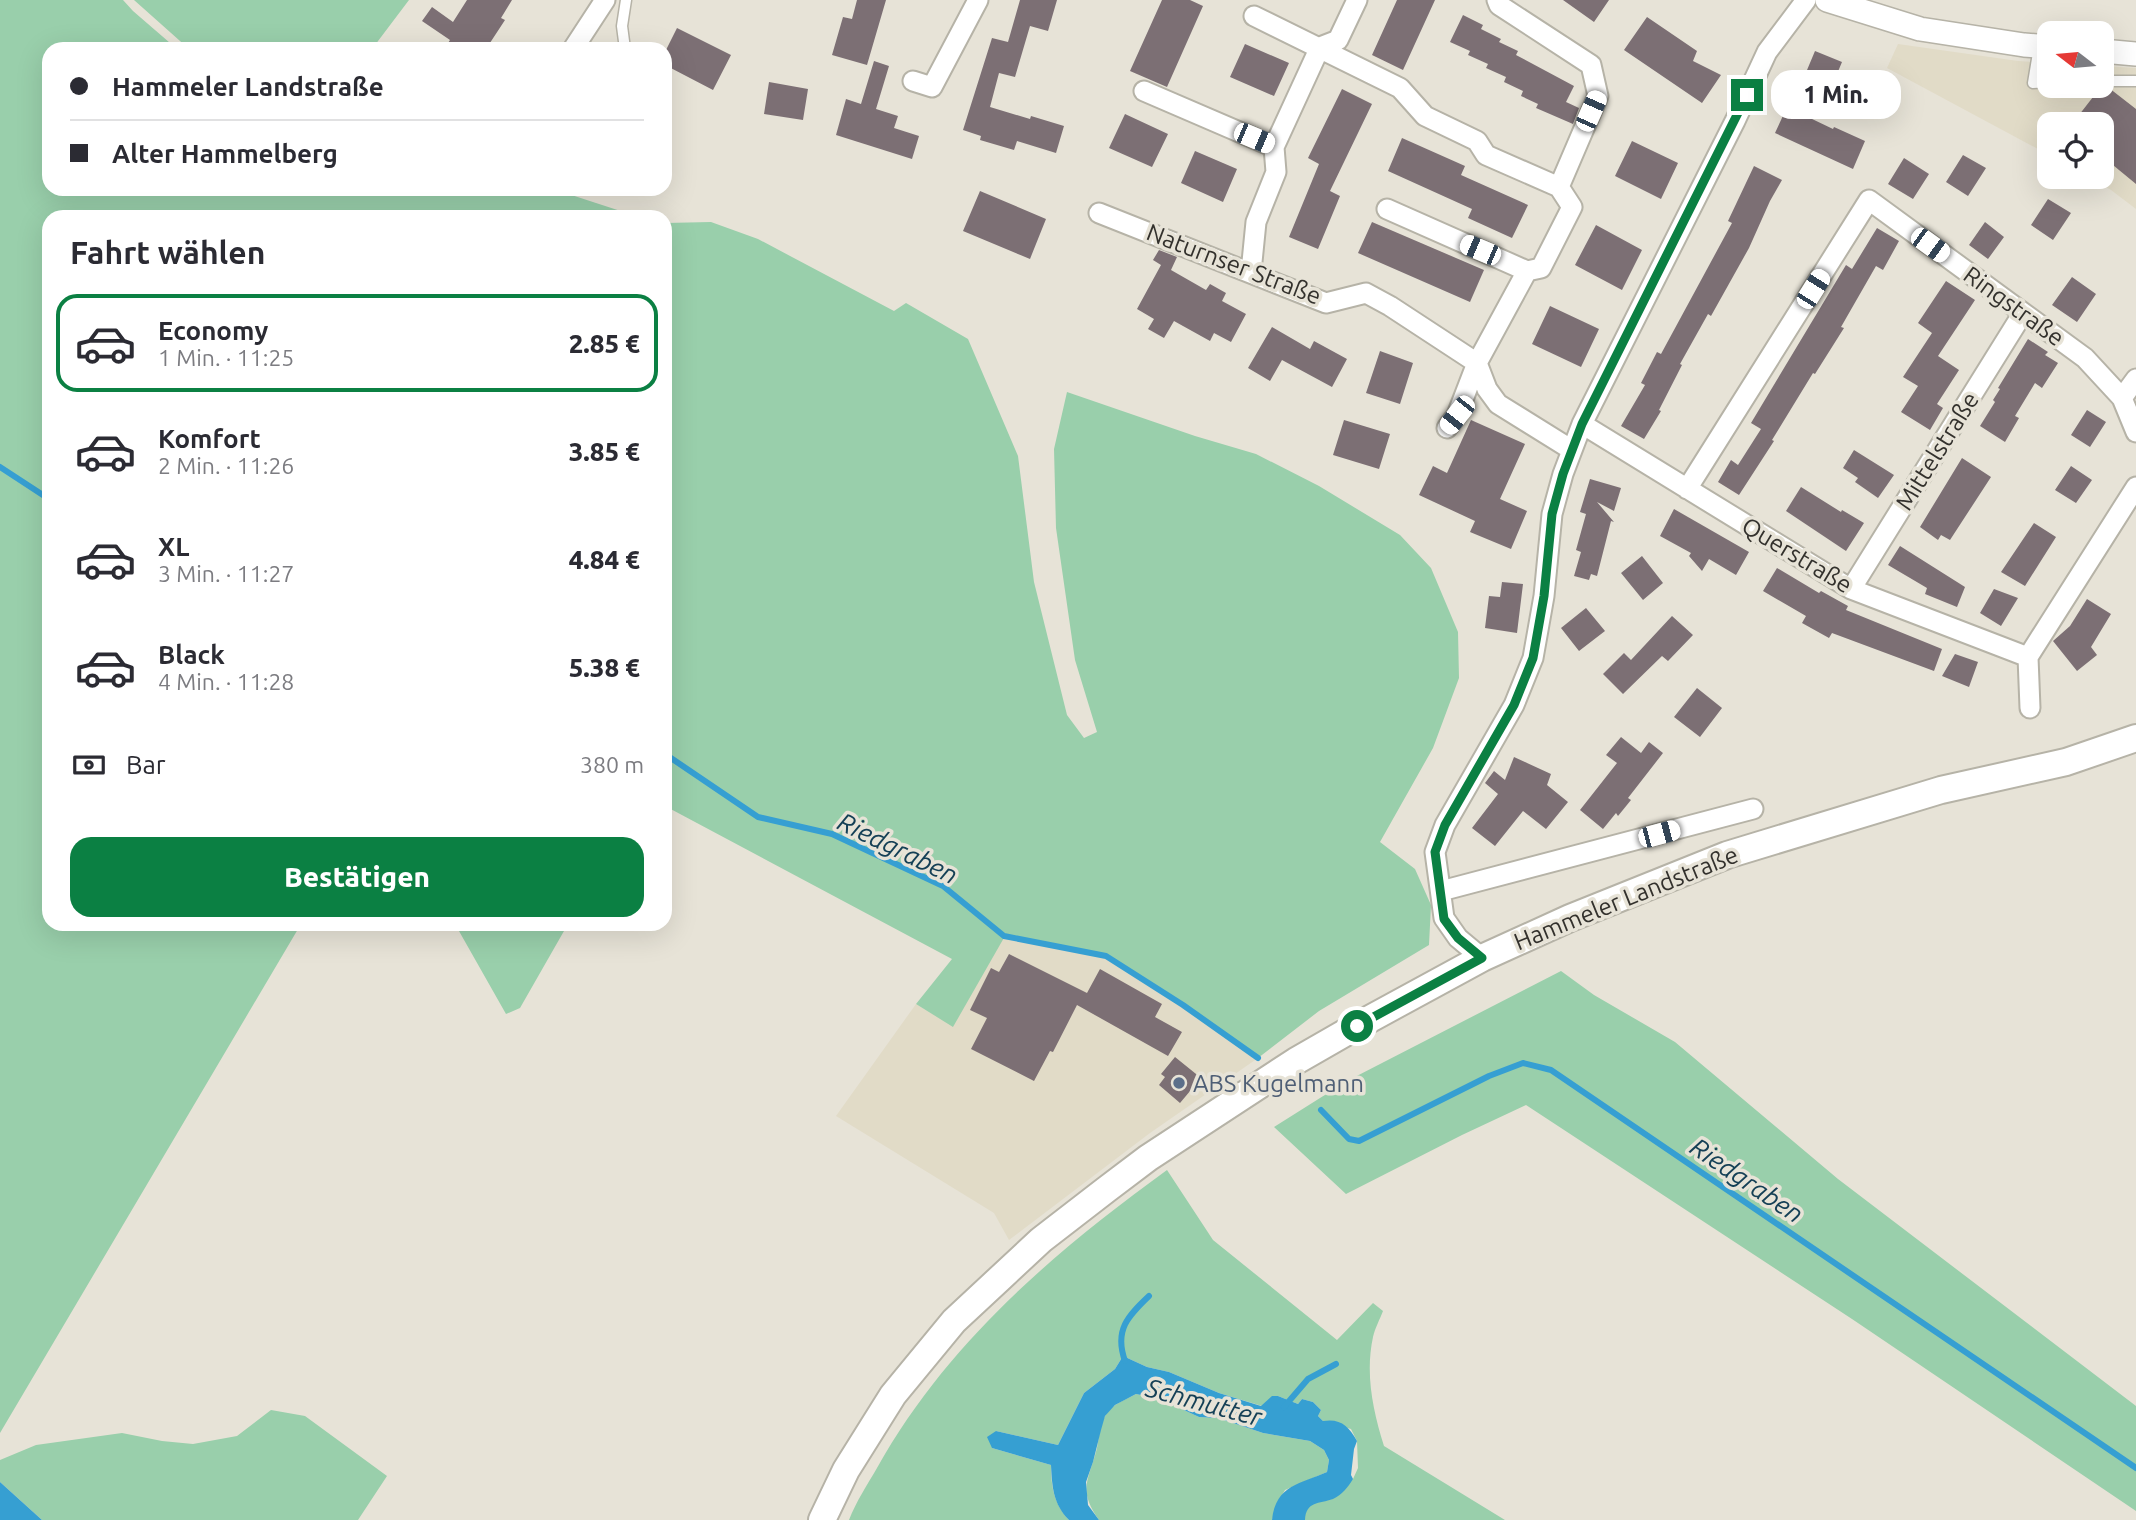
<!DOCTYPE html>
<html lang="de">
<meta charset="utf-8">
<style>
body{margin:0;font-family:Ubuntu,sans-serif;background:#f7f7f7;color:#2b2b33;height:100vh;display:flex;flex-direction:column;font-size:26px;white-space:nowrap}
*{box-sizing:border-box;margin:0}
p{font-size:23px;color:#7c7c81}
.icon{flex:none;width:38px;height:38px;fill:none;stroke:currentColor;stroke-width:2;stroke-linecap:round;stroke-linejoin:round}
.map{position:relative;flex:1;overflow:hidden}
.details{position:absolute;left:42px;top:210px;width:630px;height:721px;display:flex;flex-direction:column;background:#fff;border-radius:21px;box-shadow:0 7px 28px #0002}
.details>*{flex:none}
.guide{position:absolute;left:42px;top:42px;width:630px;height:154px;border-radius:21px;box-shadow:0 7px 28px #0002;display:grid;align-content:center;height:154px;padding:0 28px;background:#fff}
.needle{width:46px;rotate:286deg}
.controls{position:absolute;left:2037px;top:21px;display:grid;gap:14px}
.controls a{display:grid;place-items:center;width:77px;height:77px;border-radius:14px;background:#fff;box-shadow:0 7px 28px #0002;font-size:35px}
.end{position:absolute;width:32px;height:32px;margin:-16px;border:9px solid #0b8043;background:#fff;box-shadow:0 0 0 4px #fff}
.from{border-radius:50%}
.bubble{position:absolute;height:49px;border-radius:21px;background:#fff;box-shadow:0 7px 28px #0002;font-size:23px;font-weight:800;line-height:49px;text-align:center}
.car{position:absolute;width:21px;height:42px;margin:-21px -10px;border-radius:9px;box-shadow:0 0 5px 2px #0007;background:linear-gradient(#fff 24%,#345 0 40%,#fff 0 76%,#345 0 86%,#fff 0)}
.guide b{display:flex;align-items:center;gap:24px;height:66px;font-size:26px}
.guide b+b{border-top:2px solid #e1e1e2}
.guide i{width:18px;height:18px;background:#2b2b33}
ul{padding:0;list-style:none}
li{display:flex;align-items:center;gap:21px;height:98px;margin:0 14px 10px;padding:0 14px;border:4px solid transparent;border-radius:21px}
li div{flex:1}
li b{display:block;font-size:26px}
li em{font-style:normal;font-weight:800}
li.current{border-color:#0b8043}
li>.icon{width:63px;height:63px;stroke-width:1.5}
h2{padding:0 28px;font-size:32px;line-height:84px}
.pay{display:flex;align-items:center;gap:18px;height:77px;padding:0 28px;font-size:26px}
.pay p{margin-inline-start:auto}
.cta{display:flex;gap:14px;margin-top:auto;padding:14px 28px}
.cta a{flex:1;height:80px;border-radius:21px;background:#0b8043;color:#fff;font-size:28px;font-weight:800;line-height:80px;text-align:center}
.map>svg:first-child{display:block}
.built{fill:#e1dbc7}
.green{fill:#99cfab}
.water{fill:#369fd2}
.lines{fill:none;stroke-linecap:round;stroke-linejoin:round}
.stream{stroke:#369fd2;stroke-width:6}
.building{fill:#7c6f74}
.service-casing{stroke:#b6b3a7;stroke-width:13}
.minor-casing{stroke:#b6b3a7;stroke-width:23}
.tertiary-casing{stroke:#b6b3a7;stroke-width:26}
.secondary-casing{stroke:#b6b3a7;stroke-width:30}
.service{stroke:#fff;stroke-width:10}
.minor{stroke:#fff;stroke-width:19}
.tertiary{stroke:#fff;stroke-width:23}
.secondary{stroke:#fff;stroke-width:26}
.route{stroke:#0b8043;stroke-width:9}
.service-dot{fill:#5c6f8a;stroke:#e7e3d7;stroke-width:2.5}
.labels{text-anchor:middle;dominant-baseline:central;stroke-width:7;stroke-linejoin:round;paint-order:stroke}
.street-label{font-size:24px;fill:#33312d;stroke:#e7e3d7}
.service-label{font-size:24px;fill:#4e5e75;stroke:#e7e3d7;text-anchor:start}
.water-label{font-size:26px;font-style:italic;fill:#154056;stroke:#e7e3d7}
</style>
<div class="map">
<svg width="2136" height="1520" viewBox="0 0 2136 1520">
<rect width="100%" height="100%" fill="#e7e3d7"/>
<!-- built -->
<path class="built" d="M1898 44 2018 61 2049 63V86H2102V66L2136 68V209L2111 190 2088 177H2102V124H2049V155L1887 68Z
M1004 936 1106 956 1183 1005 1258 1058 1150 1133 1009 1240 994 1213 836 1116 916 1004 953 1026Z"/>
<!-- green -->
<path class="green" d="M0 0H123L133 11 177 49H49V189H553L639 217H49V924H301L0 1433Z
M134 0H409L372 49H189Z
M711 222 758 239 894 311 906 303 968 339 1018 456 1034 582 1067 715 1084 738 1097 732 1075 660 1056 528 1054 449 1067 392 1195 436 1256 454 1319 486 1400 535 1431 568 1458 632 1459 678 1433 748 1380 842 1415 869 1431 905 1429 945 1319 1011 1258 1058 1183 1005 1106 956 1005 936 953 1027 916 1004 952 959 665 806V223Z
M455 924H568L520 1008 506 1014Z
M1561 971 1594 995 1675 1042 1838 1179 2136 1406V1511L1852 1319 1526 1105 1462 1135 1346 1194 1274 1127 1347 1081Z
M1167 1170 1213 1240 1337 1340 1373 1303 1383 1311C1380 1319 1375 1328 1373 1337 1365 1374 1373 1411 1384 1446L1505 1520H1305V1512L1311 1504 1322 1501 1353 1479 1358 1468 1357 1441 1351 1429 1323 1421 1318 1416 1321 1410 1313 1402 1302 1399 1298 1404 1278 1396 1262 1406 1219 1393 1169 1372 1147 1367 1123 1356 1115 1369 1084 1393 1058 1445 996 1431 992 1448 1051 1465C1051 1486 1054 1504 1069 1520H849C856 1502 867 1485 877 1468 947 1343 1053 1253 1167 1170Z
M1136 1394 1160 1399 1199 1417 1218 1418 1263 1433 1310 1441 1324 1450 1329 1460 1327 1472 1285 1490 1278 1502 1272 1520H1099C1077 1489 1089 1480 1097 1448 1099 1438 1100 1425 1105 1416 1112 1404 1125 1400 1136 1394Z
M271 1410 305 1416 387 1476 358 1520H42L0 1482V1460L36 1445 122 1433 162 1441 193 1444 237 1436Z"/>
<!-- water -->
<path class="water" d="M1123 1356 1147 1367 1169 1372 1219 1393 1261 1406 1272 1396H1278L1298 1404 1302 1399 1313 1402 1321 1410 1318 1416 1323 1421C1340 1418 1349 1426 1357 1441L1354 1449 1351 1475 1353 1479C1348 1487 1342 1495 1333 1499 1319 1504 1306 1501 1305 1520H1272C1276 1484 1301 1484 1327 1472L1329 1460 1324 1450 1310 1441 1263 1433 1218 1418 1199 1417 1160 1399 1136 1394 1115 1405 1105 1416 1101 1430 1093 1462 1086 1482 1088 1505 1099 1520H1069C1053 1504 1052 1486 1051 1465L992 1448 987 1437 996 1431 1058 1445 1084 1393 1115 1369Z
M0 1482 42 1520H0Z"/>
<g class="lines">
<!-- stream -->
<path class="stream" d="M0 467 49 499
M665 754 758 817 832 834 943 886 1004 936 1106 956 1183 1005 1258 1058
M1321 1110 1349 1139 1359 1141 1489 1076 1523 1063 1551 1070 2136 1468
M1125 1361C1114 1330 1128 1316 1149 1296
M1284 1407 1308 1379 1336 1364"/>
</g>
<!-- building -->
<path class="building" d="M467 0H512L501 18 505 20 486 49H444L450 40 422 21 432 7 453 22Z
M857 0H886L867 65 832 55 843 17 852 19Z
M1020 0H1057L1048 31 1030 26 1015 77 999 73 990 107 1030 119 1031 116 1064 126 1056 153 1017 141 1014 150 980 140 981 136 963 130 992 38 1008 42Z
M1162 0H1190L1203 6 1167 87 1130 71Z
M1397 0H1435L1403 70 1372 55Z
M1563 0H1609L1594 22Z
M1463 15 1483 25 1481 29 1501 39 1499 42 1518 51 1516 55 1574 86 1566 102 1579 108 1573 124 1536 108 1538 104 1521 96 1523 91 1504 82 1506 77 1486 68 1488 64 1468 55 1470 51 1450 42Z
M1647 17 1697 51 1693 61 1721 75 1702 103 1624 50Z
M677 28 731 55 713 90 665 65V52Z
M1245 44 1289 63 1274 96 1230 77Z
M1815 51 1842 62 1829 93 1802 82Z
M874 61 889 66 876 109 898 116 894 128 919 136 912 159 836 135 846 99 861 104Z
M769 82 808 89 803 120 764 114Z
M2100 88H2109L2136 109V184L2102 156V124H2072Z
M1342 89 1372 104 1330 191 1340 196 1318 249 1289 237 1319 164 1308 158Z
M1787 107 1833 129 1834 127 1865 141 1853 169 1775 133Z
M1125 114 1168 134 1152 167 1109 148Z
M1402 138 1465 166 1461 175 1528 205 1512 238 1468 218 1472 209 1388 171Z
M1632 141 1678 163 1661 199 1615 176Z
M1195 151 1237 169 1223 202 1181 183Z
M1963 155 1986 168 1968 196 1946 182Z
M1904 158 1929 174 1913 199 1888 184Z
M1754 166 1782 180 1770 201 1749 248 1711 316 1708 314 1680 364 1682 365 1659 410 1661 411 1644 439 1621 426 1645 385 1641 383 1657 352 1661 354 1732 223 1728 221Z
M980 191 1046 219 1030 259 963 231Z
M2048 199 2071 213 2053 240 2031 225Z
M1372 222 1484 270 1470 302 1358 253Z
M1985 222 2004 237 1988 259 1969 245Z
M1596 225 1642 250 1622 290 1575 265Z
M1877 228 1899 241 1883 270 1876 266 1841 327 1844 328 1815 374 1813 373 1772 440 1774 441 1739 495 1718 482 1731 460 1738 465 1761 429 1751 423 1846 265 1852 269Z
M1159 250 1177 257 1171 270 1206 290 1210 284 1226 293 1222 301 1246 314 1231 342 1214 333 1210 341 1174 321 1164 338 1148 329 1154 319 1137 309 1161 265 1153 260Z
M2072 277 2096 294 2077 322 2052 305Z
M1946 281 1975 300 1938 356 1959 370 1937 404 1943 408 1930 430 1901 412 1918 386 1903 377 1932 333 1918 323Z
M1550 306 1599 329 1581 367 1532 344Z
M1272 327 1310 349 1314 341 1347 359 1332 387 1282 360 1270 381 1248 368Z
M2028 339 2048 352 2045 355 2058 363 2042 388 2035 383 2015 416 2019 418 2005 442 1980 426 1995 402 1993 400 2000 389 1998 388Z
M1380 351 1413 363 1400 404 1366 393Z
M2087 410 2106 422 2090 447 2071 435Z
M1344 420 1390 434 1379 469 1333 455Z
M1471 420 1525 444 1500 499 1527 511 1511 549 1470 532 1475 521 1419 495 1433 466 1447 473Z
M1854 450 1894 475 1878 498 1855 482 1858 478 1843 468Z
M1962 458 1991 477 1950 540 1941 535 1938 540 1920 527Z
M2071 466 2092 480 2076 503 2055 490Z
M1590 479 1621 488 1614 511 1597 502 1614 522 1611 521 1597 576 1591 574 1589 580 1574 576 1581 552 1576 550 1586 514 1580 512Z
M1801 487 1841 512 1842 510 1864 523 1846 551 1786 511Z
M1674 509 1749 552 1736 575 1709 559 1702 571 1689 556 1691 553 1660 536Z
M2034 523 2056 537 2025 586 2001 572Z
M1900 546 1965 587 1957 607 1925 594 1927 588 1888 565Z
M1642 556 1663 583 1643 600 1621 573Z
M1777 568 1819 593 1821 591 1848 606 1846 610 1942 649 1934 671 1832 633 1829 638 1802 623 1806 616 1763 591Z
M1502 582 1523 584 1517 633 1485 628 1489 596 1500 597Z
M1994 589 2018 598 2001 626 1980 613Z
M2087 599 2111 614 2091 647 2097 655 2077 671 2053 641 2070 626Z
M1586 608 1605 631 1579 651 1561 628Z
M1672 616 1693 635 1668 661 1662 656 1623 694 1603 674 1624 653 1631 660Z
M1955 654 1978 662 1969 687 1942 676Z
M1697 688 1722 708 1700 737 1674 717Z
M1621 737 1641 753 1649 742 1663 753 1628 798 1631 800 1618 816 1616 813 1603 829 1580 810 1617 763 1606 755Z
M1514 757 1551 774 1547 785 1568 802 1546 829 1523 811 1495 846 1472 828 1498 794 1485 783 1494 771 1505 780Z
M1009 954 1087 993 1100 969 1162 1004 1155 1017 1182 1032 1168 1056 1077 1005 1053 1052 1050 1051 1034 1081 971 1049 987 1018 970 1010 991 968 999 972Z
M1175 1057 1201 1078 1180 1103 1159 1085 1165 1077 1161 1074Z"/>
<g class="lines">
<!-- service casing -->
<g class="service-casing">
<path id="service" d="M2039 47 2033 83 2049 82
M625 49 622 26 626 0
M2102 81H2136"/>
</g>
<!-- minor casing -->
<g class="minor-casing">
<path id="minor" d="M1254 16 1400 88 1425 116 1477 141 1486 155 1559 187
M573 49 605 0
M913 81 932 87 978 0
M1144 91 1274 147
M1387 209 1527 271
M1099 213 1326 303 1366 293 1390 306 1477 363 1487 389 1498 404 1572 450
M1251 272 1256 222 1276 172 1274 147 1320 47 1338 40 1357 0
M2122 398 2136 379
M1582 424 1851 589 2028 657
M1447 428 1457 415 1477 363 1527 271 1541 268 1572 207 1559 187 1598 96 1591 65 1499 5 1497 0
M1687 489 1869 200 2085 358 2122 398 2136 432
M1851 589 2023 313
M2030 708 2028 657 2136 487
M1441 891 1753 809
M1482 958 1458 938 1444 918 1435 852 1445 825 1514 705 1533 658 1544 596 1552 514 1563 474 1582 424 1735 121 1767 52 1806 0"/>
</g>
<!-- tertiary casing -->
<g class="tertiary-casing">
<path id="tertiary" d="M1827 0 1920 29 2024 45 2049 47
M2102 51 2136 54"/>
</g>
<!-- secondary casing -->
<g class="secondary-casing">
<path id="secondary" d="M822 1520 846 1470 893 1395 954 1321 1041 1240 1107 1189 1148 1158 1296 1061 1357 1026 1482 958 1570 918 1727 855 1941 790 2066 762 2136 738"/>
</g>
<!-- service -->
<use href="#service" class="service"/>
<!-- minor -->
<use href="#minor" class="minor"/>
<!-- tertiary -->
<use href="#tertiary" class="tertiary"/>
<!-- secondary -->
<use href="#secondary" class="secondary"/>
</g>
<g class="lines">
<!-- route -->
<path class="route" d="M1357 1026 1482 958 1458 938 1444 919 1435 852 1445 825 1514 705 1533 658 1544 596 1552 514 1563 474 1582 424 1747 95"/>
</g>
<!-- markers -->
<circle class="service-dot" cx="1179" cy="1083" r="7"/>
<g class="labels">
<!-- street labels -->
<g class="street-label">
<text transform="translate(1234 264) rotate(21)">Naturnser Straße</text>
<text transform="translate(2014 306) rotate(36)">Ringstraße</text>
<text transform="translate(1937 451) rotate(-58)">Mittelstraße</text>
<text transform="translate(1797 555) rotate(31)">Querstraße</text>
<text transform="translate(1626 898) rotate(-22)">Hammeler Landstraße</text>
</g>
<!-- service labels -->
<g class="service-label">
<text x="1193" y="1083">ABS Kugelmann</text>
</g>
<!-- water labels -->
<g class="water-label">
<text transform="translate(898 848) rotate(26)">Riedgraben</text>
<text transform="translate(1747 1180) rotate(34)">Riedgraben</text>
<text transform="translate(1204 1402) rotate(15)">Schmutter</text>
</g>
</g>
</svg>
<div class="controls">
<a><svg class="needle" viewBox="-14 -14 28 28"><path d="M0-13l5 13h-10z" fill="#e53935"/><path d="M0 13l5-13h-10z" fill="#7c7c81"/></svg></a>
<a><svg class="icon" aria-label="locate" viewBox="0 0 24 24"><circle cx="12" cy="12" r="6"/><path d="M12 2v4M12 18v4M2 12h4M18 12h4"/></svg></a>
</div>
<i class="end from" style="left:1357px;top:1026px"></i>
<i class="end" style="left:1747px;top:95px"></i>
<div class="bubble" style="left:1771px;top:70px;width:130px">1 Min.</div>
<i class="car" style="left:1591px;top:111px;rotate:24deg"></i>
<i class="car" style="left:1254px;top:138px;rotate:113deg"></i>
<i class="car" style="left:1930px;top:245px;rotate:126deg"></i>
<i class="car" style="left:1480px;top:250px;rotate:293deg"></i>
<i class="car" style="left:1813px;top:289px;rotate:32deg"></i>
<i class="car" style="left:1457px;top:415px;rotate:218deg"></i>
<i class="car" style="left:1659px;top:834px;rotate:75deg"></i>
<div class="guide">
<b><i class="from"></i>Hammeler Landstraße</b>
<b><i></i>Alter Hammelberg</b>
</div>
<section class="details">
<h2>Fahrt wählen</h2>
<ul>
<li class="current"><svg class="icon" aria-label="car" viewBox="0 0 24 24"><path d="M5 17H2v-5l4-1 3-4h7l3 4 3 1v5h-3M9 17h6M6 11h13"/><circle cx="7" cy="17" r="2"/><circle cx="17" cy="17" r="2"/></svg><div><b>Economy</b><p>1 Min. · 11:25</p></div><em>2.85 €</em></li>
<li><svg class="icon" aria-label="car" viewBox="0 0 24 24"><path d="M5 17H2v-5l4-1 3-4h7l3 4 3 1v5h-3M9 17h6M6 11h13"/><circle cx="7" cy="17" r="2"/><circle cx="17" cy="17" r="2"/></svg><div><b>Komfort</b><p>2 Min. · 11:26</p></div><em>3.85 €</em></li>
<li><svg class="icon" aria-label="car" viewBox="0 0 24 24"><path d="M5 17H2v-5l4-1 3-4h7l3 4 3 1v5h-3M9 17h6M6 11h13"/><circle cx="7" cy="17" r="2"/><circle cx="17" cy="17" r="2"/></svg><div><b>XL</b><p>3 Min. · 11:27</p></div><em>4.84 €</em></li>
<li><svg class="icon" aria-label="car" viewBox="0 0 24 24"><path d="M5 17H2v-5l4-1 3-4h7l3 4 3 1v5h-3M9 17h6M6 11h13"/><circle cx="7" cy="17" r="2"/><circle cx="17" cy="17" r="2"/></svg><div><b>Black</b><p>4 Min. · 11:28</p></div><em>5.38 €</em></li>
</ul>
<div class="pay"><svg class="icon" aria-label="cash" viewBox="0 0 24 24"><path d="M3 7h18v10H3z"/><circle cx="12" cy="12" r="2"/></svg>Bar<p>380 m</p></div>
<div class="cta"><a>Bestätigen</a></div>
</section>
</div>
